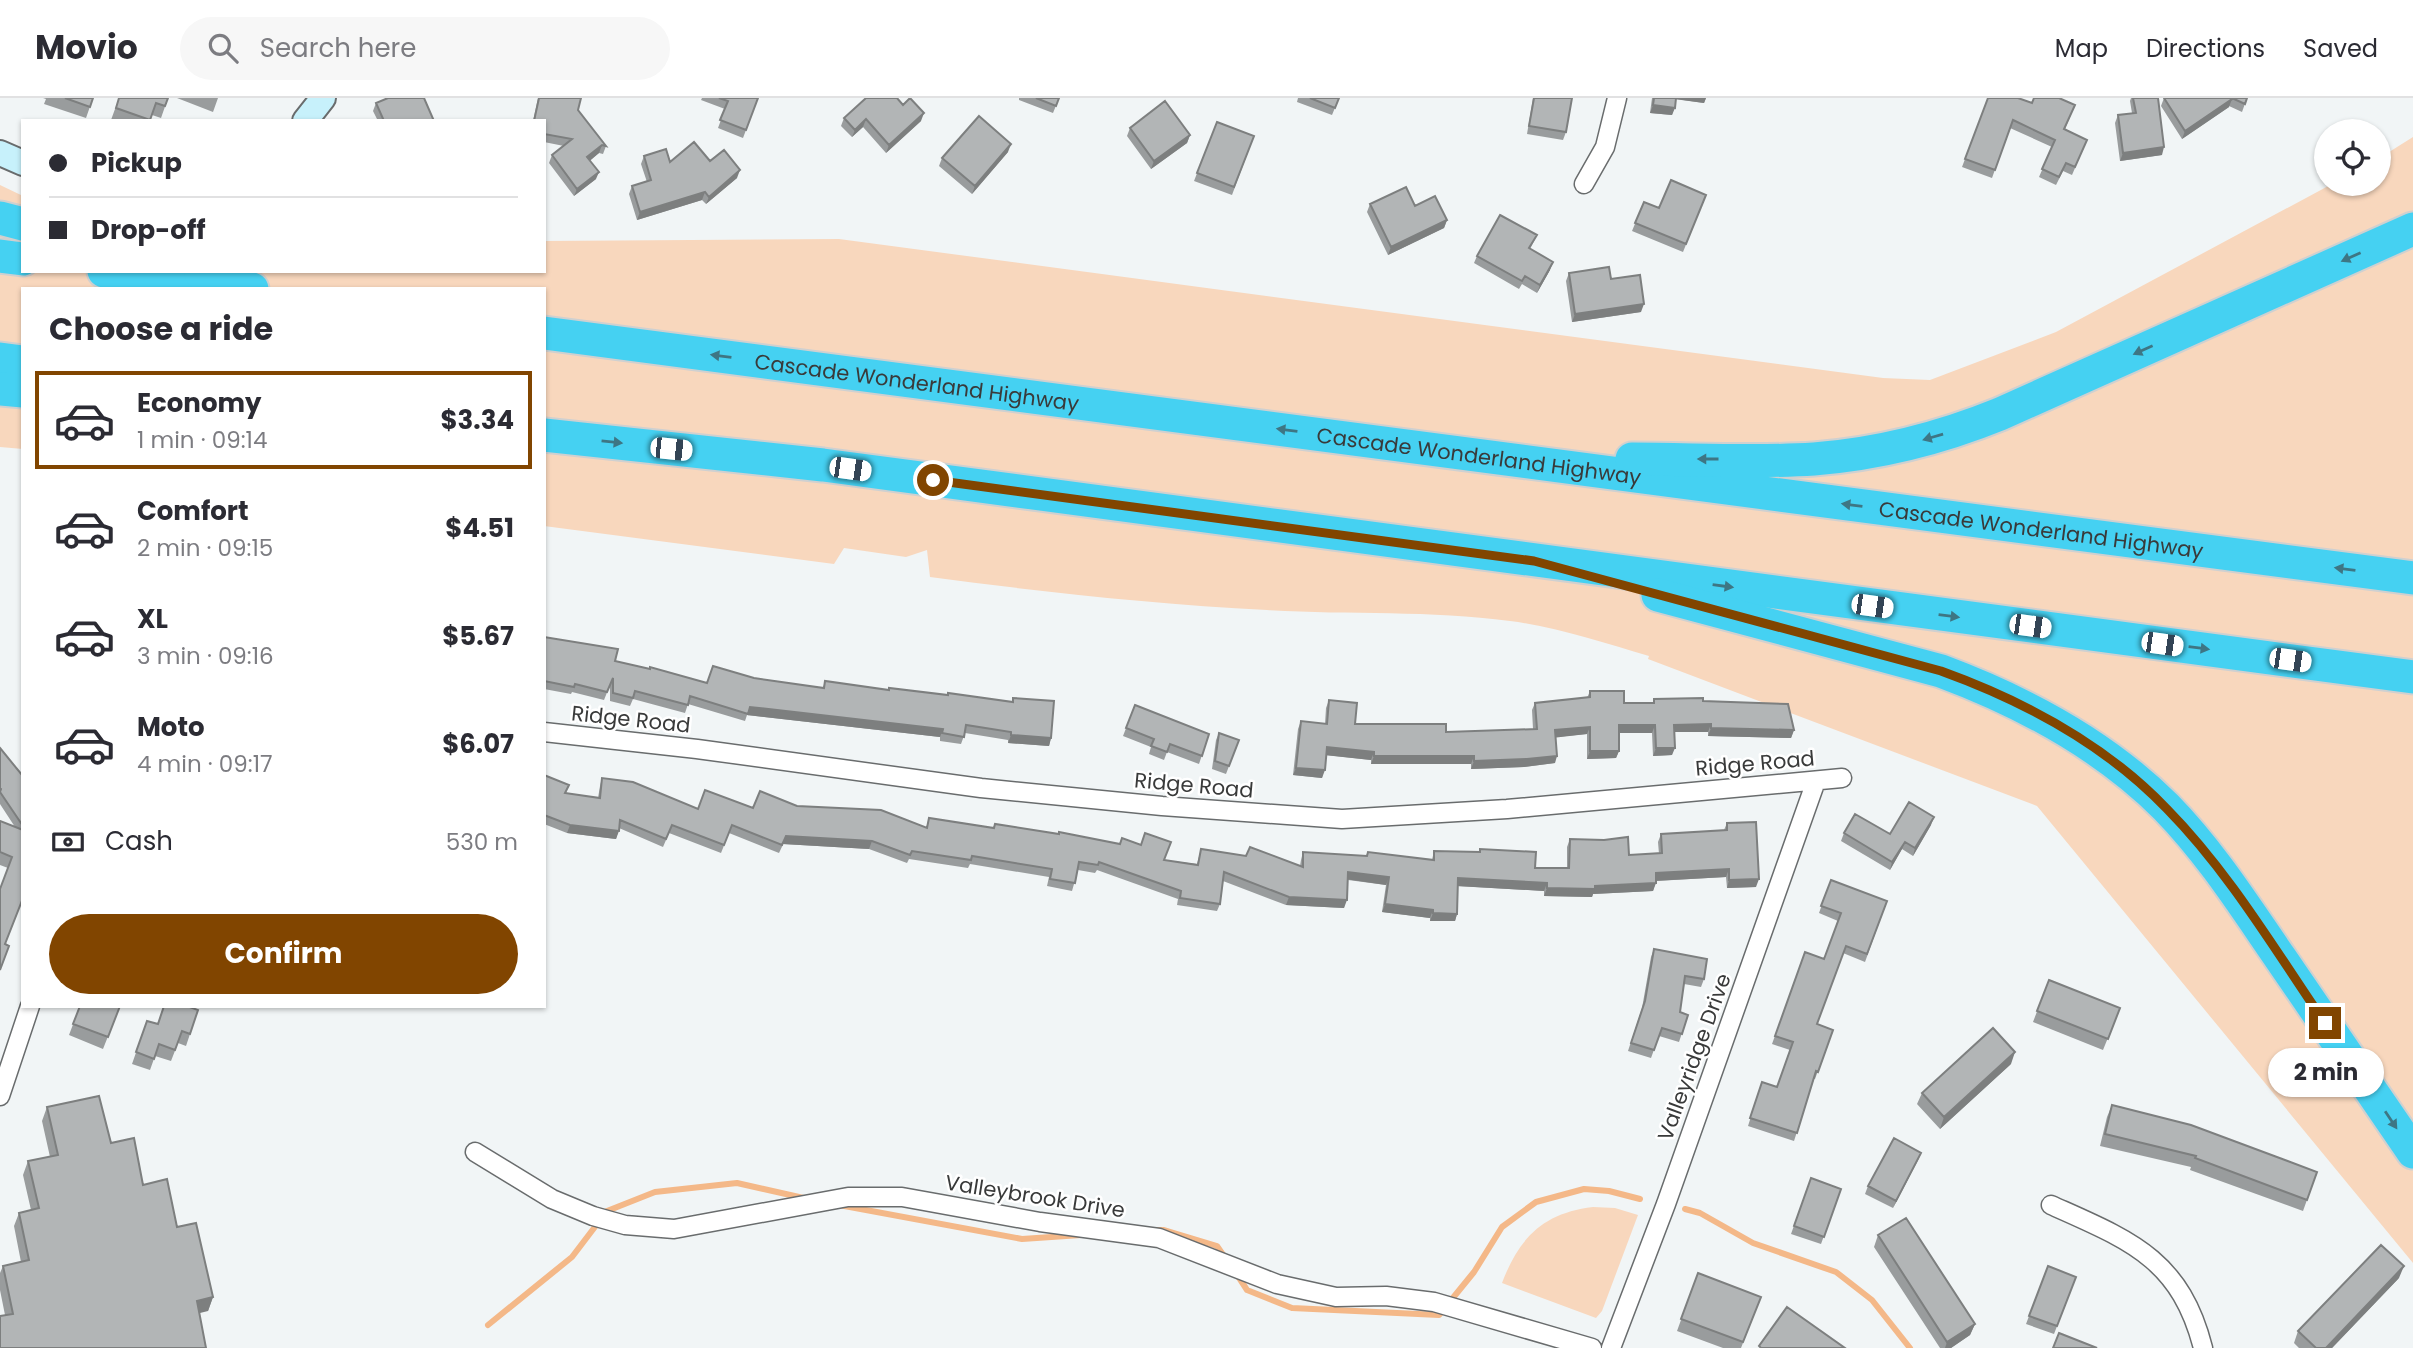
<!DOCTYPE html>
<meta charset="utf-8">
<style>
body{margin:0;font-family:Poppins,sans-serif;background:#f7f7f7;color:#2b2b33;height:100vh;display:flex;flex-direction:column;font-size:26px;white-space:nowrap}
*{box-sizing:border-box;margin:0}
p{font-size:23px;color:#7c7c81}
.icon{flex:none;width:38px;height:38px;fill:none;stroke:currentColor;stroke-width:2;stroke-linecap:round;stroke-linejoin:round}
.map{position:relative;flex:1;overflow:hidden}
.side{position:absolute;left:21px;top:189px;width:525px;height:721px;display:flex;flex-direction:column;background:#fff;border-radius:0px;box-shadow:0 2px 5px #0004}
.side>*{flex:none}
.banner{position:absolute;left:21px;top:21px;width:525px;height:154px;border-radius:0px;box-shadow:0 2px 5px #0004;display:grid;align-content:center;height:154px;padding:0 28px;background:#fff}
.fabs{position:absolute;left:2314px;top:21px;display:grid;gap:14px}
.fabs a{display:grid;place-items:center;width:77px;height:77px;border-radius:50%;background:#fff;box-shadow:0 2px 5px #0004;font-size:35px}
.end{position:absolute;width:32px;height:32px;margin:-16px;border:9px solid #814500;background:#fff;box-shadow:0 0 0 4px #fff}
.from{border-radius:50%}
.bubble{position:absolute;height:49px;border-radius:24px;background:#fff;box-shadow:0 2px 5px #0004;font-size:23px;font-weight:700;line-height:49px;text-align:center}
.car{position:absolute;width:21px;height:42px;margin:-21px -10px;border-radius:9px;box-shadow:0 0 5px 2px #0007;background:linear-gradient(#fff 24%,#345 0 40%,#fff 0 76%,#345 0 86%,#fff 0)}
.banner b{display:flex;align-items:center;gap:24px;height:66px;font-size:26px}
.banner b+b{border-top:2px solid #e1e1e2}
.banner i{width:18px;height:18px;background:#2b2b33}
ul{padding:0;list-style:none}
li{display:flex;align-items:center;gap:21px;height:98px;margin:0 14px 10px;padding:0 14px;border:4px solid transparent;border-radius:0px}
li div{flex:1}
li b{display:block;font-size:26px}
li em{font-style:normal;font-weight:700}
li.selected{border-color:#814500}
li>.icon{width:63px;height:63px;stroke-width:1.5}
h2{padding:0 28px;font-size:32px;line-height:84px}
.pay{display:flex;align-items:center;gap:18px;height:77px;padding:0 28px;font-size:26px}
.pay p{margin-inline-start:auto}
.button{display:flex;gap:14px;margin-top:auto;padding:14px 28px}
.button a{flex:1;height:80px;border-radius:42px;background:#814500;color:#fff;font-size:28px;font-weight:700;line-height:80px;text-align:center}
header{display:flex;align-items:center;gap:42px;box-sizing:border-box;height:98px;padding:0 35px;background:#fff;border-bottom:2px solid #e1e1e2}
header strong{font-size:33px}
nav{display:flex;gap:38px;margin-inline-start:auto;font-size:24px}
.search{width:490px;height:63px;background:#f7f7f7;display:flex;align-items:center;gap:18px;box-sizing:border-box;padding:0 24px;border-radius:38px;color:#7c7c81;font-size:26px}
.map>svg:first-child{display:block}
.green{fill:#f8d7bd}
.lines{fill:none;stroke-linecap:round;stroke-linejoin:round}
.stream{stroke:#f4b888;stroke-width:6}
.street-casing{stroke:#696c6d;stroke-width:21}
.secondary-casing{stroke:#696c6d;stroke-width:28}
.highway-casing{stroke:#cfd0d0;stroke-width:37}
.street{stroke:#fff;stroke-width:18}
.secondary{stroke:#c7f1fb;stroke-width:24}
.highway{stroke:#45d1f2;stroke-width:33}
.wall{fill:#999c9d}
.shaded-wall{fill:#7d7f7f}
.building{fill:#b2b5b6;stroke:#7d7f7f;stroke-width:2}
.oneway{fill:#3e7684}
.route{stroke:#814500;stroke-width:9}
.labels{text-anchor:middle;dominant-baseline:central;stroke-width:5;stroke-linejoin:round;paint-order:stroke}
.street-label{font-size:21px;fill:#393a3a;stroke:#fff}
</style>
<header>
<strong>Movio</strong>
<div class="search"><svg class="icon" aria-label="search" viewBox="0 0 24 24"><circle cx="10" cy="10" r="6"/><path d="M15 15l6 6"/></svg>Search here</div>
<nav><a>Map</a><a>Directions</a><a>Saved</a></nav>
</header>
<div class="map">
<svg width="2413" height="1250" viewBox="0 0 2413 1250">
<rect width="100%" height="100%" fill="#f1f5f6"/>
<!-- green -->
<path class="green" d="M2413 39V1165L2037 708 1648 561 1649 558C1604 545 1557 529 1510 523 1430 512 1348 517 1267 512 1154 506 1042 494 930 479L927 452 906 459 844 450 834 466 544 428V191H23V351L0 349V87L23 98V173H544V143L839 141 1883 280 1930 282 2056 234 2332 86H2378V61Z
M1593 1109 1615 1110 1638 1117 1602 1213 1596 1220 1502 1185C1519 1140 1543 1115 1593 1109Z"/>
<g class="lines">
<!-- stream -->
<path class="stream" d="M839 1107 1022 1141 1081 1137
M1685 1111 1700 1115 1753 1145 1836 1174 1872 1202 1910 1250
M1155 1132H1164L1217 1148 1226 1161
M1236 1175 1247 1192 1292 1210 1439 1217 1474 1174 1502 1129 1536 1104 1584 1091 1609 1093 1640 1101
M488 1227 572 1159 607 1113 655 1094 737 1085 808 1101"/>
<!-- street casing -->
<g class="street-casing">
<path id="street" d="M1584 86 1605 49 1617 0
M544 634 697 651 981 690 1162 708 1342 721 1507 711 1842 680
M0 998 30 908
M475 1054 552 1101 593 1118 625 1127 674 1131 848 1099H902L1040 1124 1159 1140 1277 1186 1336 1199 1386 1198 1434 1204 1592 1250
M2051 1107C2129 1142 2180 1160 2203 1250
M1611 1250 1666 1106 1816 683"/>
</g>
<!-- secondary casing -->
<g class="secondary-casing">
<path id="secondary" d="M305 23 323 0
M0 55 23 65"/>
</g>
<!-- highway casing -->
<g class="highway-casing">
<g id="highway">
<path d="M0 120 23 126"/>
<path d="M0 158 23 161"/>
<path d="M104 173 219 191"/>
<path d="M201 175 252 191"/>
<path id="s1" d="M544 235 2413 480"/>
<path d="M0 261 23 264"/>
<path d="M0 291 23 293"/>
<path d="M544 337 823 367 2413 579"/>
<path d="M1632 361C1692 361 1754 365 1814 361 1878 356 1941 340 2000 316L2413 131"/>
<path d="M1658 497 1941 573C2024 604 2103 646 2166 709 2211 755 2245 809 2281 861 2325 925 2369 990 2413 1054"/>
</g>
</g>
<!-- street -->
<use href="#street" class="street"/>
<!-- secondary -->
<use href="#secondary" class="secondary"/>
<!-- highway -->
<use href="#highway" class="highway"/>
</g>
<!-- wall -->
<path class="wall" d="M43 0H93L86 20 44 6 46 1Z
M119 0H168L161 20 152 17 150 23H114L111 22Z
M177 0H218L213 14Z
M538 0H581L578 12 606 48 603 56 599 55 590 62 596 81 574 98 549 65 552 57 564 48 544 44V23H533Z
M702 0H758L743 40 718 30 725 11 701 2Z
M1019 0H1059L1053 15 1019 2Z
M1298 0H1339L1332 17 1297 4Z
M1533 0H1572L1566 34 1563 42 1527 36Z
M1652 0H1706L1704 5 1676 1 1672 17 1650 15Z
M1988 0 2032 5 2075 7 2065 31 2087 42 2072 77 2063 73 2056 87 2039 79 2052 49 2010 30 1992 80 1962 69Z
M2131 0H2158L2162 57 2120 63 2115 25 2118 17 2132 15 2130 3Z
M2164 0H2247L2242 14 2229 8V9L2182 41 2161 8Z
M376 5 434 23H378L373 13Z
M903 7 921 23 886 55 863 29 852 39 841 28 844 20Z
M1217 24 1254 38 1232 97 1194 83Z
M1130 30 1190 37 1187 45 1151 71 1127 38Z
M1008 54 972 96 939 68 942 60Z
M644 58 670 64 710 63 737 80 706 106 702 102 637 122 629 96 632 88 647 84 641 66Z
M1706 97 1683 154 1632 133 1644 104 1659 110Z
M1370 106 1415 108 1447 122 1444 130 1388 157 1367 114Z
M1537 137 1530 151 1550 172 1537 195 1522 186 1519 191 1474 165 1477 158Z
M1569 175 1611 181 1641 214 1572 224 1566 183Z
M544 539 615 563 707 585 754 580 823 590 825 583 888 592 1012 604 1013 600 1051 640 1049 648 1008 645V642L965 635 961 646 940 643V639L747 617 745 623 688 606 685 615 633 601 630 608 610 603V587L604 602 572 594 571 596 544 591Z
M1590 593 1624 605H1653L1654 601 1703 603 1794 632 1791 640 1708 638V634H1675L1672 657 1653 658 1652 635H1619V653L1616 660 1587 661V636L1556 639 1555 665 1524 669 1471 671V666H1371V662L1326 657 1322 680 1293 677 1298 631 1301 623 1325 626 1326 610 1329 602 1355 626 1446 634 1533 631 1532 612 1535 605 1587 600Z
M1135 607 1209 636 1199 666 1167 654 1164 662 1149 656 1151 649 1123 638Z
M1219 635 1239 642 1226 676 1212 671 1216 642Z
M0 650 22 677 23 676V800L5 846 0 872 8 770 0 767V723L15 729 0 706Z
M544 677 565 695 598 700 600 688 602 680 698 711 753 710 797 708 926 730 929 720 993 730 995 726 1164 762 1197 766 1201 751 1300 768 1301 762 1303 754 1366 758 1368 754 1432 762 1434 753 1479 754 1480 751 1535 770H1567V749L1570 741 1629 757 1659 756 1658 744 1661 736 1724 732 1727 725 1756 789 1727 790 1726 779 1656 783 1653 793 1593 796 1592 799 1544 798V793L1458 788 1457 816 1455 823H1430V820L1382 814 1386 787 1348 782 1344 810 1286 807 1223 783 1220 806 1217 813 1177 807 1178 801 1097 772 1095 775 1078 772 1072 793 1047 788 1049 779 970 766 968 770 909 761 907 765 869 751 783 746 779 755 729 735 721 755 669 735 663 749 619 730 616 741 567 735 544 726Z
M1931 727 1913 758 1902 751 1890 772 1841 743 1844 735 1890 736Z
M1831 782 1887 803 1865 864 1843 855 1817 926 1833 932 1815 981H1814L1794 1043 1748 1028 1762 984 1777 989 1790 952 1772 946 1805 854 1824 861 1838 823 1819 815Z
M1654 851 1704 881 1701 889 1684 886 1680 914 1688 917 1679 944 1659 938 1651 960 1628 953 1642 910 1651 859Z
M2049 882 2120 910 2103 952 2033 924Z
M80 908H120L103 951 69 937Z
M198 912 186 948 178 945 171 963 155 958 150 972 132 966 147 923 157 926Z
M2011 966 1940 1031 1917 1006 1922 995Z
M2112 1007 2317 1074 2303 1113 2190 1072 2191 1069 2100 1048 2107 1019Z
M47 1009 111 1045 143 1087 177 1129 213 1199 208 1213 5 1217 0 1192V1175L3 1168 21 1164 14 1128 19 1115 31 1112 23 1077 28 1063 50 1059 42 1023Z
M1921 1055 1918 1062 1893 1110 1865 1096 1868 1088Z
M1811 1080 1841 1091 1821 1146 1791 1136Z
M1878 1137 1975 1226 1970 1237 1951 1250H1940L1874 1149Z
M2048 1168 2076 1179 2054 1236 2026 1226Z
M1698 1175 1761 1199 1741 1250H1723L1677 1233Z
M2399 1180 2332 1250H2299L2294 1245 2298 1233Z"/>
<!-- shaded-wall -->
<path class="shaded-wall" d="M1675 0H1706L1704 5 1674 1Z
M2232 1 2229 9 2182 41 2185 33Z
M1653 7 1675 10 1672 17 1650 15Z
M924 15 921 23 886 55 889 47Z
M866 21 863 29 852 39 855 32Z
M1190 37 1187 45 1151 71 1154 63Z
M1011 46 1008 54 972 96 975 88Z
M602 47 599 55 585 67 587 59Z
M2164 49 2162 57 2120 63 2123 55Z
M740 72 737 80 706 106 709 99Z
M599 74 596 81 574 98 577 91Z
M705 94 702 102 637 122 640 114Z
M1447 122 1444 130 1388 157 1391 149Z
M1553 164 1550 172 1537 195 1540 187Z
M1644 206 1641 214 1572 224 1575 216Z
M750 609 943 631 940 639 747 617Z
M1711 626 1708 634H1672L1674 627Z
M1619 627H1655L1652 635H1616Z
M1590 629 1587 636 1552 640 1555 632Z
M1711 630 1794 632 1791 640 1708 638Z
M1011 637 1051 640 1049 648 1008 645Z
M1327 649 1374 654 1371 662 1324 657Z
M1656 650H1675L1672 657 1653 658Z
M1590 653H1619L1616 660 1587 661Z
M1374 658H1474L1471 666H1371Z
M1557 658 1555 665 1524 669 1471 671 1474 663Z
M1296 670 1325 672 1322 680 1293 677Z
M1934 719 1931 727 1913 758 1915 750Z
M570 727 619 733 616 741 567 735Z
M786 738 872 743 869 751 783 746 779 755Z
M1905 744 1902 751 1890 772 1892 764Z
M1729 771 1726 779 1653 783 1656 775Z
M1348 774 1389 779 1386 787 1345 781Z
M1458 780 1547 785 1544 793 1456 788Z
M1759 781 1756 789 1727 790 1729 782Z
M1656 785 1653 793 1593 796 1592 799 1544 798 1547 790Z
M1289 799 1347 802 1344 810 1286 807Z
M1385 806 1433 812 1430 820 1382 814Z
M1433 815 1457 816 1455 823H1430Z
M2015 954 2011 966 1940 1031 1944 1019Z
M1921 1055 1918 1062 1893 1110 1896 1103Z
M2404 1168 2399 1180 2332 1250H2326Z
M213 1199 208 1213 192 1217 197 1203Z
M1975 1226 1970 1237 1951 1250H1945L1947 1244Z"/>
<!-- building -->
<path class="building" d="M65 0H93L90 9Z
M119 0H168L165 8 156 5 150 22 116 10Z
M388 0H424L434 23H384L376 5Z
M539 0H581L578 12 606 48 602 47 587 59 599 74 577 91 552 57 572 41 544 36V23H534Z
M719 0H758L746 32 720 22 728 3Z
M866 0H897L903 7 910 0 924 15 889 47 866 21 855 32 844 20Z
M1036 0H1059L1056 8Z
M1310 0H1339L1335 10Z
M1534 0H1572L1566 34 1529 28Z
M1654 0H1676L1675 10 1653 7Z
M1988 0H2018L2032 5 2034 0H2059L2075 7 2064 31 2087 42 2075 69 2066 65 2059 79 2042 71 2055 42 2013 22 1995 72 1965 61Z
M2133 0H2158L2164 49 2123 55 2118 17 2136 15Z
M2164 0H2231L2232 1 2185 33Z
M2232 0H2247L2245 6Z
M1165 3 1190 37 1154 63 1130 30Z
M979 18 1011 46 975 88 942 60Z
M1217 24 1254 38 1234 89 1197 75Z
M694 44 710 63 724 52 740 72 709 99 705 94 640 114 632 88 651 82 644 58 666 51 670 64Z
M1671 82 1706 97 1686 146 1635 125 1644 104 1659 110Z
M1406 89 1415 108 1435 98 1447 122 1391 149 1370 106Z
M1500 117 1537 137 1529 150 1553 164 1540 187 1525 178 1522 183 1477 158Z
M1609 169 1611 181 1640 177 1644 206 1575 216 1569 175Z
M544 539 618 551 615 563 650 571V569L707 585 713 568 754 580 824 590 825 583 889 592V590L948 597V595L1013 604V600L1054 603 1051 640 1011 637V634L966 627 964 639 942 635 943 631 750 609 748 616 690 598 688 607 635 593 633 600 613 595V580L607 594 575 586 574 589 544 583Z
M1590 593H1624V605H1654V601L1703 600V603L1788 606 1794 632 1711 630V626L1674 627 1675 650H1656L1655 627H1619V653H1590V629L1555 632 1557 658 1527 661 1474 663V658H1374V654L1327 649 1325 672 1296 670 1301 623 1327 626 1329 602 1357 605 1355 626H1446V634L1537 631 1535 605 1590 599Z
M1135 607 1209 636 1202 658 1170 646 1167 654 1151 648 1154 641 1126 630Z
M1219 635 1239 642 1229 668 1215 663Z
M0 650 22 677 23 676V728L0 694 1 691 0 690Z
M544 677 569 687 565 695 600 700 602 680 633 684 698 711 705 692 753 710 760 693 797 708 881 712 927 730 929 720 994 730 995 726 1059 736V734L1120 746 1122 740 1141 747 1145 735 1171 744 1164 762 1198 767 1201 751 1246 758 1250 749 1303 769V754L1367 758 1368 754 1434 762V753L1480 754V751L1536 754 1535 770H1569L1570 741 1604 742 1628 739 1629 757 1662 755 1661 736 1727 732V725L1756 724 1759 781 1729 782V771L1656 775V785L1595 788V791L1547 790V785L1458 780 1457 816 1433 815V812L1385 806 1389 779 1348 774 1347 802 1289 799 1224 774 1220 806 1180 800 1181 793 1099 764 1098 767 1079 764 1075 785 1050 781 1052 771 972 758 971 762 912 753 910 757 872 743 786 738 782 747 732 727 724 747 672 727 666 741 620 722 619 733 570 727 544 717Z
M1909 704 1934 719 1915 750 1905 744 1892 764 1844 735 1855 716 1890 736Z
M0 723 23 732V800L5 846 9 848 0 872V791L12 759 0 754Z
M1831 782 1887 803 1867 856 1846 848 1817 926 1833 932 1818 974 1816 973 1797 1035 1750 1020 1762 984 1777 989 1793 944 1775 938 1805 854 1824 861 1841 815 1821 808Z
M1654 851 1707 861 1704 881 1685 878 1680 914 1688 917 1682 936 1662 930 1654 952 1631 945 1645 903Z
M2049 882 2120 910 2108 941 2037 913Z
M80 908H120L108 939 73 926Z
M164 908H187L198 912 190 936 182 933 175 952 159 946 154 961 136 954 147 923 158 926Z
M1993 930 2015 954 1944 1019 1922 995Z
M99 998 111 1045 134 1040 143 1087 167 1081 177 1129 196 1125 213 1199 197 1203 206 1250H0V1218L13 1216 3 1168 29 1162 19 1115 39 1110 28 1063 58 1057 47 1009Z
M2112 1007 2191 1027 2317 1074 2307 1102 2195 1060 2196 1058 2105 1036Z
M1894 1040 1921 1055 1896 1103 1868 1088Z
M1811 1080 1841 1091 1824 1139 1794 1128Z
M1906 1120 1975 1226 1947 1244 1878 1137Z
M2381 1147 2404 1168 2326 1250H2316L2298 1233Z
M2048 1168 2076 1179 2057 1228 2029 1218Z
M1698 1175 1761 1199 1743 1244 1681 1221Z
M1787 1209 1845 1250H1761L1759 1248Z
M2059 1235 2097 1250H2053Z"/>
<!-- one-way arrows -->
<defs><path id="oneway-solid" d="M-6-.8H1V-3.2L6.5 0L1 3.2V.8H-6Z" transform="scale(1.75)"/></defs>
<g class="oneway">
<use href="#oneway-solid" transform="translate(2351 159) rotate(156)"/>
<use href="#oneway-solid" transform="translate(2143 252) rotate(156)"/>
<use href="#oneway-solid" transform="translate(721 258) rotate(-173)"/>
<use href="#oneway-solid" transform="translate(1287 332) rotate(-173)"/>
<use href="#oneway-solid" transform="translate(1933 339) rotate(164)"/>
<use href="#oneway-solid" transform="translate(612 344) rotate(6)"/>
<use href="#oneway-solid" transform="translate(1708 361) rotate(180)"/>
<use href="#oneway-solid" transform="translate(1852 407) rotate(-173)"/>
<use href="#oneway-solid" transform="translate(2345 471) rotate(-173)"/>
<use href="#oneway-solid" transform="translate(1723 488) rotate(8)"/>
<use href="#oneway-solid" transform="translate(1949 518) rotate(7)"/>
<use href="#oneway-solid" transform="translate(2199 550) rotate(7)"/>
<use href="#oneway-solid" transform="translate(2391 1022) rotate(56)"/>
</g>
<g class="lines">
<!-- route -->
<path class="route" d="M933 382 1534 463 1941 573C2024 603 2105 646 2167 711 2229 774 2275 852 2325 925"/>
</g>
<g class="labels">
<!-- street labels -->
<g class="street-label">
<text stroke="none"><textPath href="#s1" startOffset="376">Cascade Wonderland Highway</textPath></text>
<text stroke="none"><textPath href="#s1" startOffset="943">Cascade Wonderland Highway</textPath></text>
<text stroke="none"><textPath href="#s1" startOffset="1510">Cascade Wonderland Highway</textPath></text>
<text transform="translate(631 621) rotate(6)">Ridge Road</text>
<text transform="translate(1755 665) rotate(-5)">Ridge Road</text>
<text transform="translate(1194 687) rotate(5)">Ridge Road</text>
<text transform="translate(1694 959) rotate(-70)">Valleyridge Drive</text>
<text transform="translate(1035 1098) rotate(9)">Valleybrook Drive</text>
</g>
</g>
</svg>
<div class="fabs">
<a><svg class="icon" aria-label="locate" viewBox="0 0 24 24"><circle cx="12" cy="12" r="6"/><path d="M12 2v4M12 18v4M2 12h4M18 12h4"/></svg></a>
</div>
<i class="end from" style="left:933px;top:382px"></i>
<i class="end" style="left:2325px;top:925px"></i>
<div class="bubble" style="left:2268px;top:950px;width:116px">2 min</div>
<i class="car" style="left:671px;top:351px;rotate:96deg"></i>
<i class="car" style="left:850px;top:371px;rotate:98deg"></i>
<i class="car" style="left:1872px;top:508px;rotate:98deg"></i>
<i class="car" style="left:2030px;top:528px;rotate:98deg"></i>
<i class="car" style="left:2162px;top:546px;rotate:98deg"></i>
<i class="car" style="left:2290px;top:562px;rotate:98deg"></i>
<div class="banner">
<b><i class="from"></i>Pickup</b>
<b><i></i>Drop-off</b>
</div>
<section class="side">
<h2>Choose a ride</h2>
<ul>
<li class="selected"><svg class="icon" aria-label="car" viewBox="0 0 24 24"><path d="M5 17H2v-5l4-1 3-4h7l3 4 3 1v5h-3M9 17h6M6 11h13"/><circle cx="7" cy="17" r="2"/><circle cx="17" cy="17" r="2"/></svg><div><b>Economy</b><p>1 min · 09:14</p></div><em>$3.34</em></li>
<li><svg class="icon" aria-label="car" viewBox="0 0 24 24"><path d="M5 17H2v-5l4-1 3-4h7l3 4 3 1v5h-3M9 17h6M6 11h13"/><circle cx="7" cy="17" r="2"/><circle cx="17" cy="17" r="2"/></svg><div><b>Comfort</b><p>2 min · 09:15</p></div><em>$4.51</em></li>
<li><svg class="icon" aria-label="car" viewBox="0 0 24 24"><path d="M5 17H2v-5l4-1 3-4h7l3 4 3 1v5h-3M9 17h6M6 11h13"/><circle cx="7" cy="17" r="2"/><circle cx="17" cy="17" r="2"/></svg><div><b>XL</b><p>3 min · 09:16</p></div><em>$5.67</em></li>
<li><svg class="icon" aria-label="car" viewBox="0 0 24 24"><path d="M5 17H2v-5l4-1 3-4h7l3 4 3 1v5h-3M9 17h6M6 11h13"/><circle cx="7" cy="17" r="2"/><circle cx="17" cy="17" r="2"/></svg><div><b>Moto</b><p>4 min · 09:17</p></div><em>$6.07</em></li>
</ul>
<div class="pay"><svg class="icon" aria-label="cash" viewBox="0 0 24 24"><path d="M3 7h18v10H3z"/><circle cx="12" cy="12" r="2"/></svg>Cash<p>530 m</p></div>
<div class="button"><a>Confirm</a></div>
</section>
</div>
